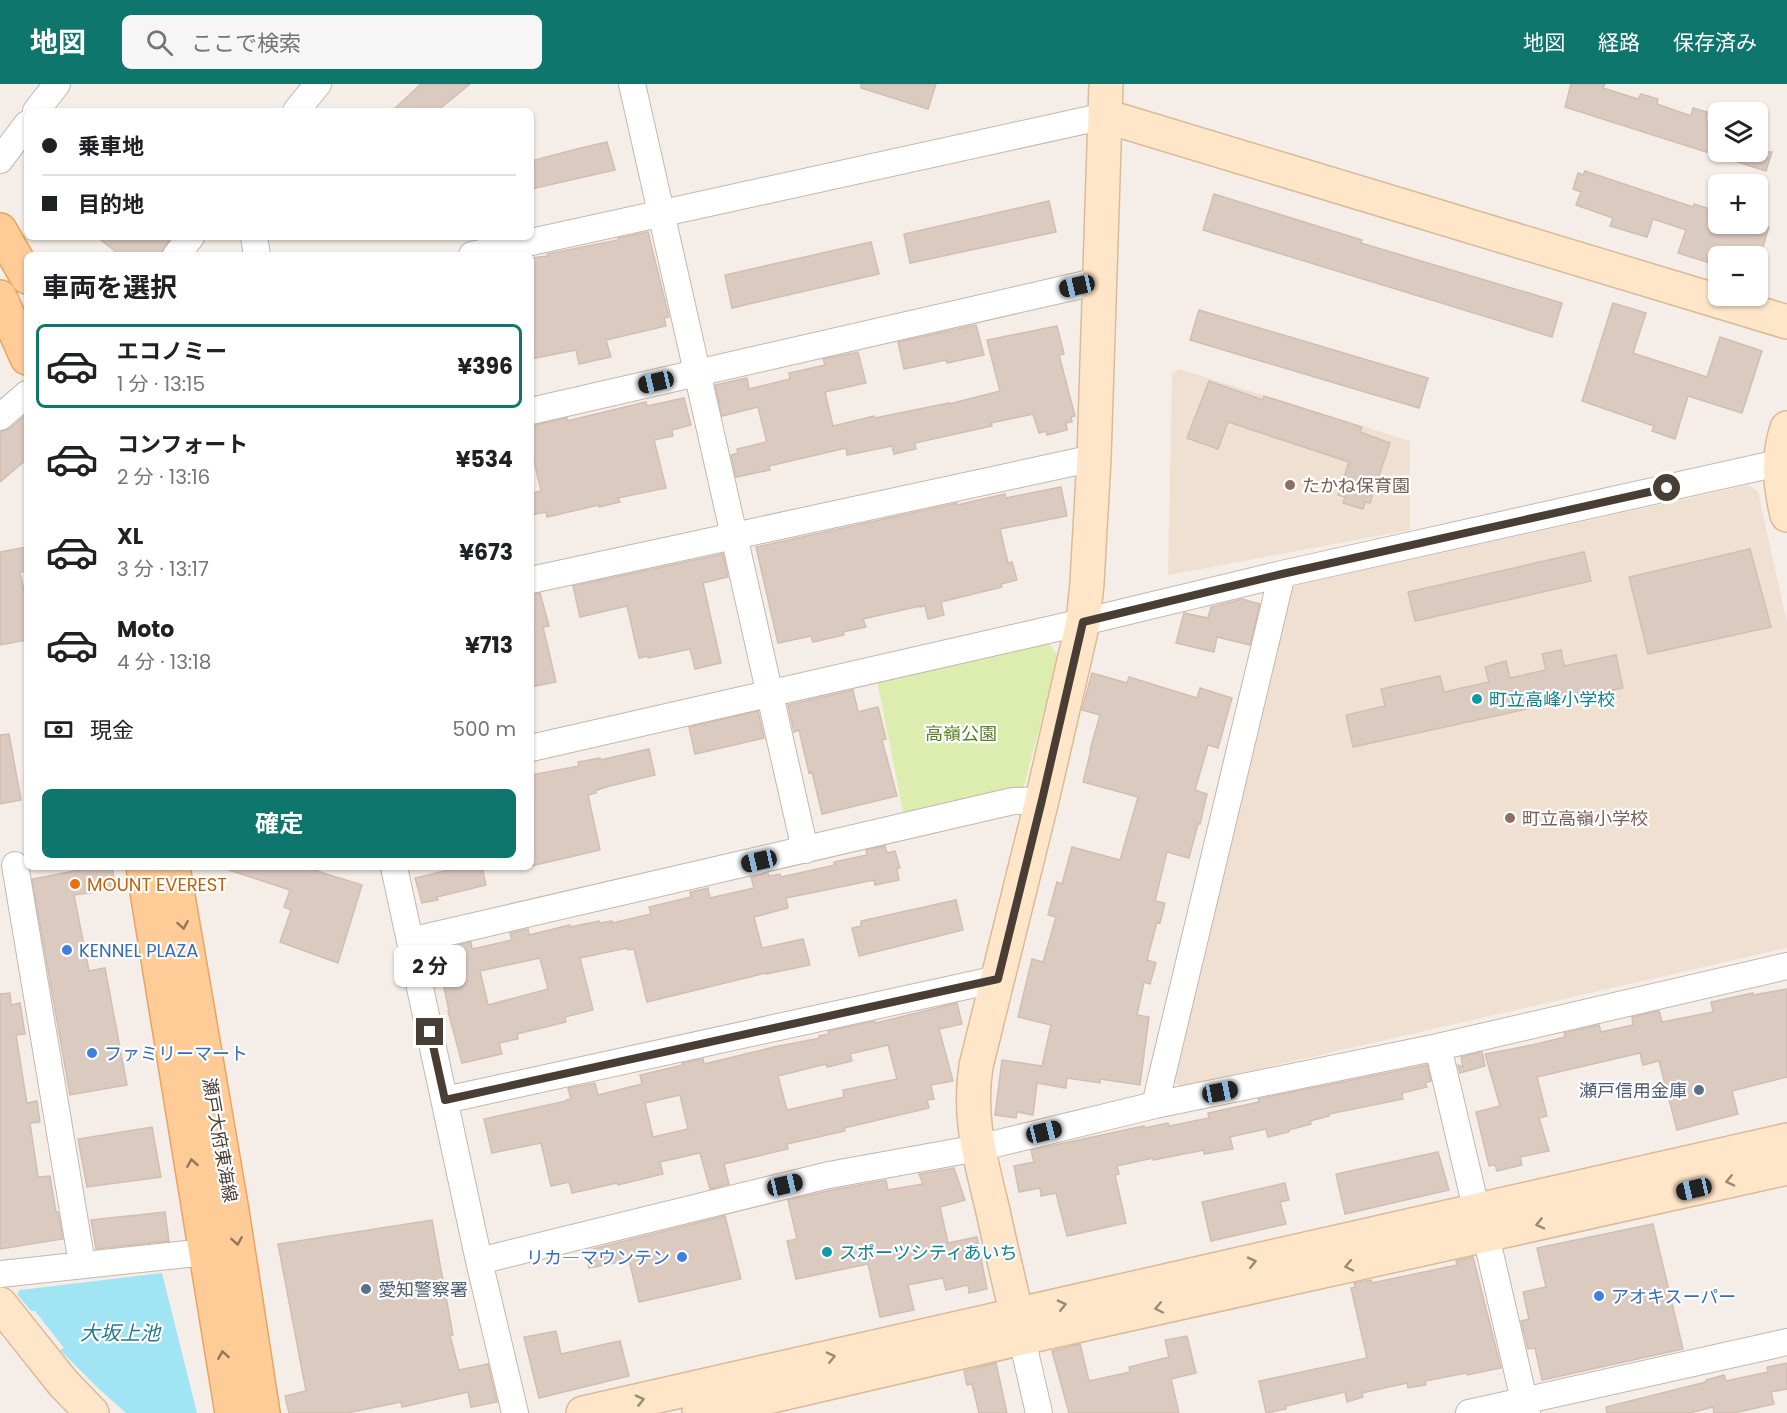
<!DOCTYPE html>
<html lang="ja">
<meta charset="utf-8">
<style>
body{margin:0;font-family:Poppins,"Noto Sans JP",sans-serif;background:#f6f6f6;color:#202124;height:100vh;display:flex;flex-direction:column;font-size:22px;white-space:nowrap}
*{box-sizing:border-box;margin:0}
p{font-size:20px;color:#757577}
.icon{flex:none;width:33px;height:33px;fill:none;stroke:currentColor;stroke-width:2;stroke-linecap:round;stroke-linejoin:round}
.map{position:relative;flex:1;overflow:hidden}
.side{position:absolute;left:24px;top:168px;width:510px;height:618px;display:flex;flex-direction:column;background:#fff;border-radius:9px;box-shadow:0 2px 4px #0004}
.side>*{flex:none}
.guide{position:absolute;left:24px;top:24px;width:510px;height:132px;border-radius:9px;box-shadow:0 2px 4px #0004;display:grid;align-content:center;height:132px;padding:0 18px;background:#fff}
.fabs{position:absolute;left:1708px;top:18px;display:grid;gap:12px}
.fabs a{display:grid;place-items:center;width:60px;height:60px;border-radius:9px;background:#fff;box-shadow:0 2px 4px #0004;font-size:30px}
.end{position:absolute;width:27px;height:27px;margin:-14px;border:8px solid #493e36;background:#fff;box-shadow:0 0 0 3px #fff}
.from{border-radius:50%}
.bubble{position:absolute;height:42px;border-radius:9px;background:#fff;box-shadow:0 2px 4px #0004;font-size:20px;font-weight:700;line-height:42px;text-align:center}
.car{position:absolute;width:18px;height:36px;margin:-18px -9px;border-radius:8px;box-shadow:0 0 4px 2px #0007;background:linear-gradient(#222 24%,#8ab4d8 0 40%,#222 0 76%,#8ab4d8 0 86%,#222 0)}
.guide b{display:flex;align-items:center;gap:21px;height:57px;font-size:22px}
.guide b+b{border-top:2px solid #e0e0e0}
.guide i{width:15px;height:15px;background:#202124}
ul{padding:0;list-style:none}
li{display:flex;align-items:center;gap:18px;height:84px;margin:0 12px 9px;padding:0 6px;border:3px solid transparent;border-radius:9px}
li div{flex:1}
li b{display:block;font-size:22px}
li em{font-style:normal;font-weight:700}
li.current{border-color:#0f766e}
li>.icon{width:54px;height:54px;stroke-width:1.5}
h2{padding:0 18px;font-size:27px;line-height:72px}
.pay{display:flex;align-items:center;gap:15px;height:66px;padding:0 18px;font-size:22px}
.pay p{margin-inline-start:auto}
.button{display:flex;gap:12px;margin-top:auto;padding:12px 18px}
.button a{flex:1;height:69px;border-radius:9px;background:#0f766e;color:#fff;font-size:24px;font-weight:700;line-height:69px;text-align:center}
header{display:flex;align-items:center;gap:36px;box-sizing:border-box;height:84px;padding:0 30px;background:#0f766e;color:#fff}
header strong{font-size:28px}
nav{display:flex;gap:33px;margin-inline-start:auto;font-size:21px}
.search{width:420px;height:54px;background:#f6f6f6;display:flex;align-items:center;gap:15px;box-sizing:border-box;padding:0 21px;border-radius:9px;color:#757577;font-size:22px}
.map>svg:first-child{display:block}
.education{fill:#efe0d1}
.green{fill:#ddecaf}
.water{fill:#a1e5f5}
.building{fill:#dbcac0;stroke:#d3beb0;stroke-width:1.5;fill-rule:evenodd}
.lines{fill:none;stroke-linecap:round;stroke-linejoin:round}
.street-casing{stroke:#c4b7ad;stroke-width:28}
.secondary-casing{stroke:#dbba98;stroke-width:36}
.primary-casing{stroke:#eba360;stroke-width:36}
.street{stroke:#fff;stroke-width:26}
.secondary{stroke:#ffe6c8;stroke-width:33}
.primary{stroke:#ffcb97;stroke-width:33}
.oneway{stroke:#92765d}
.oneway2{stroke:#9b8a78}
.route{stroke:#493e36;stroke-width:8}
.education-dot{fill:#8d6e63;stroke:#fff;stroke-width:2}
.culture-dot{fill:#0f9aa8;stroke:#fff;stroke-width:2}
.food-dot{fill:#e8710a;stroke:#fff;stroke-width:2}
.shop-dot{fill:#3f7fe0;stroke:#fff;stroke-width:2}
.service-dot{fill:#5c6f8a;stroke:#fff;stroke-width:2}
.labels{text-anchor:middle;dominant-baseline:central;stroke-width:4.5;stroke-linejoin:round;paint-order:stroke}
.education-label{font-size:18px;fill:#785e54;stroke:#fff;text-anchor:start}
.culture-label{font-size:18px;fill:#0d838f;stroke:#fff;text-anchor:start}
.park-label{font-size:18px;fill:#5b7f25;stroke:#fff}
.food-label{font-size:18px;fill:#c56008;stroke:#fff;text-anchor:start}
.shop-label{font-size:18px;fill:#366cbe;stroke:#fff;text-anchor:start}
.service-label{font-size:18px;fill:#4e5e75;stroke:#fff;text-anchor:end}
.street-label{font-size:18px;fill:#493e36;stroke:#fff}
.water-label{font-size:20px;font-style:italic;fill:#227b92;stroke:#fff}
</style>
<header>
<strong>地図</strong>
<div class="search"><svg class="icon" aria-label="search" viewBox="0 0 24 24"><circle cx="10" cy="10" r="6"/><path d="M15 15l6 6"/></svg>ここで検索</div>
<nav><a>地図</a><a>経路</a><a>保存済み</a></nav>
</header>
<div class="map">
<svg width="1787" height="1329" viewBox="0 0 1787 1329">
<rect width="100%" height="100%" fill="#f5eee8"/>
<!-- education -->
<path class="education" d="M1179 285 1410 357V446L1168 491 1172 289Z
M1749 401 1758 408 1787 539V864L1180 1003 1170 994 1289 507 1296 501Z"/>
<!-- green -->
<path class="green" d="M1048 558 1058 573 1023 706 904 732 877 597Z"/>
<!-- water -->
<path class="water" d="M162 1189 197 1329H126L98 1304 60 1266 64 1264 35 1227H31L17 1210 20 1206Z"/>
<!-- building -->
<path class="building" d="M421 0H470L437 27H392Z
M861 0H936L928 25 861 4Z
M1571 0H1605L1603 4 1638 15 1641 10 1658 15 1657 20 1691 32 1693 24 1707 28 1706 37 1719 41V68H1772L1766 87 1565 23Z
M607 58 615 86 531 105V77L581 64Z
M1585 87 1693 123 1694 120 1719 128V140H1757L1769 143 1760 172H1719V182L1678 169 1686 146 1653 135 1647 153 1610 142 1613 134 1576 121 1581 108 1573 105 1578 89 1583 91Z
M1214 110 1362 156 1361 159 1562 219 1552 253 1203 146Z
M1049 117 1056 148 910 179 904 150Z
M648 148 669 233 664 234 666 242 606 256 611 273 579 280 576 266 531 275V174L548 172 547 170 618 156V154Z
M97 153H171L160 171H120Z
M871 158 879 190 732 224 725 191Z
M1613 219 1646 229 1633 269 1707 293 1720 253 1762 267 1742 329 1688 312 1675 355 1652 347 1654 342 1582 317Z
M1199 226 1428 294 1419 324 1190 256Z
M976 241 984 271 947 279 946 276 904 285 898 258Z
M1057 242 1064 270 1059 271 1075 332 1071 333 1072 338 1066 339 1067 346 1047 351 1046 347 1039 349 1033 330 991 339 992 342 915 359 916 365 894 370 892 362 847 371 846 364 769 382 770 386 736 393 731 371 738 369 737 365 766 358V355L758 323 722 332 715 301 747 294 749 305 790 295 789 289 825 281 823 275 858 268 866 299 825 308 833 342 874 332 875 334 949 319V320L1000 307 987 256Z
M1209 297 1263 316 1264 312 1362 343 1360 348 1390 359 1370 419 1365 418 1363 425 1343 419 1345 413 1338 411 1349 378 1228 338 1218 365 1187 354Z
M684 314 691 341 672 346 673 352 654 356 666 404 618 414 620 418 599 423V421L547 433 546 428 531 431V409L541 407 533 372 531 373V342L567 334V337L646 318 647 322Z
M27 330V375L0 398V348L9 345Z
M1061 403 1067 432 1000 445 1008 479 1012 478 1017 496 1001 500 1002 503 941 518 944 531 928 535 925 522 920 523V522L863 535 866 543 843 548 844 551 813 558 811 552 778 559 756 463 957 419V421L1005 410 1006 414Z
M27 463V487L20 488 27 521V556L0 561V468Z
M1750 465 1771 543 1648 570 1629 493Z
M1584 468 1591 497 1415 537 1408 508Z
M723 470 728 493 703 499 721 579 695 585 690 565 648 574V572L639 574 627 522 580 533 573 502Z
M540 509 549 542 543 543 556 598 531 603V511Z
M1242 515 1260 520 1250 561 1217 553 1214 568 1176 559 1184 529 1208 534 1211 523Z
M1561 566 1564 582 1616 571 1623 604 1353 663 1346 631 1385 622 1381 605 1440 592 1444 608 1489 598 1485 583 1506 577 1510 594 1546 586 1542 570Z
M1092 589 1127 599 1129 593 1197 614 1200 604 1232 614 1218 664 1208 661 1195 706 1207 710 1200 740H1198L1189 774 1167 768 1155 817 1165 819 1160 839 1157 838 1147 876 1156 879 1150 900 1144 898 1137 931 1149 933 1140 1001 1100 995V999L1067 994 1066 1004 1037 999 1033 1031 1017 1028 1016 1034 995 1031 1002 976 1042 982 1051 941 1018 933 1032 875 1043 878 1056 833 1048 831 1057 798 1062 800 1072 763 1120 776 1138 713 1083 698 1091 666H1090L1100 631 1082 626Z
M853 606 858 628 878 623 886 655 882 656 897 712 822 730 812 688 809 689 799 646 794 648 788 621Z
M758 627 764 654 695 670 689 643Z
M9 650 21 716 0 720V651Z
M649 665 655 691 606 703 595 707 596 709 588 711 600 766 531 782V691L579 682 578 678 600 674V676Z
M885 762 887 769 895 767 900 784H897L899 796 875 801 874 796 786 814 788 824 754 833 762 864 803 855 810 881 766 890V889L647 918 634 865 628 866 627 864 580 874 593 926 565 933 566 938 517 950 518 955 499 959 502 970 462 979 448 927H449L436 866 471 858 472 865 512 856 510 849 528 845 529 851 570 841V843L599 837 600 839 612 837V839L651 830 649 823 691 813 690 808 708 804 710 814 754 804 751 793 768 789 769 792 780 790 781 793 835 781 834 778 867 771 866 766ZM540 874 548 905 488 921 480 887Z
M95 783H112L116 805 74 811 89 887 105 884 127 1001 70 1011 32 795Z
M230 783H304L362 801 338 879 280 858 291 826 284 823 290 806 229 786Z
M462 783H482L486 801 437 813 438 816 422 819 415 794Z
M956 816 963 846 859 872 852 844 861 842V837Z
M1787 905V993L1732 1007 1738 1030 1677 1046 1659 977 1643 981 1640 969 1537 993 1547 1032 1539 1034 1549 1067 1520 1073 1522 1081 1497 1087 1495 1081 1489 1082 1476 1028 1500 1022 1485 970 1532 961 1565 953 1564 949 1599 941 1601 948 1633 941 1632 933 1659 927 1662 938 1713 928 1711 918 1753 909V911Z
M10 909 11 921 20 919 25 950 16 951 27 1019 37 1017 40 1038 30 1039 38 1093 50 1092 56 1128H58L63 1155 0 1165V910Z
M957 919 962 940 939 945 953 997 931 1001 934 1015 927 1016 929 1024 844 1044 845 1047 787 1060 788 1065 724 1080 729 1100 710 1105 700 1069 660 1078 663 1090 618 1101 617 1099 572 1109 569 1098 551 1102 541 1059 492 1069 484 1035 566 1017V1016L571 1015 568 1004 595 999 598 1011 642 1000 640 991 683 981 682 979 703 975 704 980 774 963 820 954 819 952 829 950 828 947 875 937 876 939ZM888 961 897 995 843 1006 844 1013 787 1026 778 992 826 980 827 983 852 977 850 970ZM680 1011 688 1045 653 1053 645 1019Z
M1482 968 1485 982 1460 989 1458 981 1463 983 1461 973Z
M1427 981 1431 997 1425 999 1427 1003 1402 1009 1403 1015 1329 1030V1032L1310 1037 1311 1040 1289 1046V1048L1268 1053 1266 1045 1230 1053 1233 1065 1204 1070V1066L1153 1076V1074L1117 1082 1119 1090 1115 1091 1126 1139 1067 1152 1056 1109 1041 1112 1040 1104 1019 1108 1014 1082 1034 1078 1031 1066 1144 1042V1044L1168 1039 1169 1042 1209 1034 1208 1029 1259 1018 1258 1015Z
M152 1043 161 1093 87 1103 78 1055Z
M1438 1068 1449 1106 1345 1130 1336 1090Z
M954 1084 965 1116 940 1123 948 1159 977 1153 987 1205 969 1209 968 1201 946 1206 943 1194 908 1201 914 1226 880 1233 868 1180 796 1195 787 1157 797 1155 788 1116 832 1106 886 1096 888 1106 923 1100 919 1090Z
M1285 1099 1289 1116 1280 1118 1286 1140 1211 1157 1202 1118Z
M165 1128 169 1157 96 1165 91 1136Z
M725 1132 741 1195 639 1218 629 1176 589 1184 585 1167Z
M432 1136 453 1251H450L459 1286 488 1280 497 1318 471 1323 468 1308 402 1323 401 1318 347 1329H289L285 1312 306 1307 278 1160Z
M1653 1140 1683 1265 1542 1296 1535 1264 1528 1265 1521 1237 1529 1235 1523 1208 1546 1203 1537 1164Z
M1473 1173 1501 1284 1467 1291 1466 1289 1425 1297 1426 1301 1408 1304 1407 1299 1362 1309 1363 1313 1347 1318 1345 1308 1286 1322V1325L1266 1329 1259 1297 1367 1274 1351 1204 1355 1203 1354 1199 1371 1196 1372 1199 1457 1181 1456 1177Z
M556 1247 561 1270 620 1257 629 1292 539 1314 524 1253Z
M1187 1252 1196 1289 1171 1295 1179 1329H1069L1052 1267 1080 1260 1089 1297 1130 1288 1129 1283 1169 1273 1165 1256Z
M996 1279 1007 1329H979L972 1300 967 1301 964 1287Z
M1787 1279V1305L1771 1308 1774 1320 1734 1329H1714L1713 1323 1690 1329H1607L1606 1323 1706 1298V1296L1724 1291 1726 1297 1768 1288 1767 1283Z"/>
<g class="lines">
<!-- street casing -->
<g class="street-casing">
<path id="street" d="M632 0 805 766
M36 27 57 0
M296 27 318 0
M0 76 27 40
M254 153 257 171
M176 171 191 153
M472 171 1105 32
M531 327 1099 197
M0 333 27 310
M531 496 1094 374
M531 664 1083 538 1282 490 1787 377
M15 781 82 1180
M394 783 479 1177 515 1329
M410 857 1013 717 1042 716
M1438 963 1477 1128
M445 1016 998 895
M1155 1021 1282 490
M1486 1152 1527 1329
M479 1177 829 1091 978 1064 1155 1021 1438 963 1787 882
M0 1190 206 1168
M1018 1237 1039 1329
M1469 1329 1787 1258"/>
</g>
<!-- secondary casing -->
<g class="secondary-casing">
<path id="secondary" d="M1105 32 1787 238
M1787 344C1777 374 1780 401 1787 431
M0 1220 63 1299 92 1329
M1017 1231C1008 1195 1000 1159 992 1123 980 1073 968 1033 976 982L1042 716 1083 538 1087 499 1094 374 1106 0
M583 1329 1787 1056
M699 1329 1022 1254 1787 1084"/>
</g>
<!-- primary casing -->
<g class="primary-casing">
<path id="primary" d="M0 146 27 193
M0 213 27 274
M143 783 232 1329
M173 783 232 1127 263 1329"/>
</g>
<!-- street -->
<use href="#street" class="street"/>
<!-- secondary -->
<use href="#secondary" class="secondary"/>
<!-- primary -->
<use href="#primary" class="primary"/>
</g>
<!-- one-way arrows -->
<defs><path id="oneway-chevron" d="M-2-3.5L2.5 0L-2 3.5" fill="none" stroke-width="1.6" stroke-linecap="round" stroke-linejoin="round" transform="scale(1.5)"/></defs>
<g class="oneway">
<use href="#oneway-chevron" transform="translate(183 841) rotate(80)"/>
<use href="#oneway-chevron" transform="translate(192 1079) rotate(-99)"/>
<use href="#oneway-chevron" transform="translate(237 1157) rotate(81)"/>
<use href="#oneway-chevron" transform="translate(223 1271) rotate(-99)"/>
</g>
<g class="oneway2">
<use href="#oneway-chevron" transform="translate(1730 1097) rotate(167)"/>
<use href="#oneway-chevron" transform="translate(1540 1140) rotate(167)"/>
<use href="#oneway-chevron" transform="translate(1252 1178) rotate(-13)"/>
<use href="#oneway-chevron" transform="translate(1349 1182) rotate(168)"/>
<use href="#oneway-chevron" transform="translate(1062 1221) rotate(-13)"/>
<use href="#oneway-chevron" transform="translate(1159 1224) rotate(168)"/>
<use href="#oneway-chevron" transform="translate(831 1273) rotate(-13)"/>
<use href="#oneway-chevron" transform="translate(640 1316) rotate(-13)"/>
</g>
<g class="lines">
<!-- route -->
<path class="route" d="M430 948 445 1016 998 895 1042 716 1083 538 1282 490 1667 404"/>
</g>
<!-- markers -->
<g class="education-dot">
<circle cx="1290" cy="401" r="6"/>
<circle cx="1510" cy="734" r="6"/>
</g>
<g class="culture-dot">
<circle cx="1477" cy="615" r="6"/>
<circle cx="827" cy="1168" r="6"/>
</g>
<circle class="food-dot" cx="75" cy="800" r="6"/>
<g class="shop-dot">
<circle cx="67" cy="866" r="6"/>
<circle cx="92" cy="969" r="6"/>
<circle cx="682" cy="1173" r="6"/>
<circle cx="1599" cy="1212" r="6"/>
</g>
<g class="service-dot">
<circle cx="1699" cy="1006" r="6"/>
<circle cx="366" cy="1205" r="6"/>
</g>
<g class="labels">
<!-- education labels -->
<g class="education-label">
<text x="1302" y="401">たかね保育園</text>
<text x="1522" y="734">町立高嶺小学校</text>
</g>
<!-- culture labels -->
<g class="culture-label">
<text x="1489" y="615">町立高峰小学校</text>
<text x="839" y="1168">スポーツシティあいち</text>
</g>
<!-- park labels -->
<g class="park-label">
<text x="961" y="649">高嶺公園</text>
</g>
<!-- food labels -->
<g class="food-label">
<text x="87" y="800">MOUNT EVEREST</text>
</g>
<!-- shop labels -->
<g class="shop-label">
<text x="79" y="866">KENNEL PLAZA</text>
<text x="104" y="969">ファミリーマート</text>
<text x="670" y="1173" text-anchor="end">リカ―マウンテン</text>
<text x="1611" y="1212">アオキスーパー</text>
</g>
<!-- service labels -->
<g class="service-label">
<text x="1687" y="1006">瀬戸信用金庫</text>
<text x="378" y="1205" text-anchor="start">愛知警察署</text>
</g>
<!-- street labels -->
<g class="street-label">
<text transform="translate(220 1056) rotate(80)">瀬戸大府東海線</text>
</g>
<!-- water labels -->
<g class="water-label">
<text x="120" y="1249">大坂上池</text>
</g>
</g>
</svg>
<div class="fabs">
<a><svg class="icon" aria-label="layers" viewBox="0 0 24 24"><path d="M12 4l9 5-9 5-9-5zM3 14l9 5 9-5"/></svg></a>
<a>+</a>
<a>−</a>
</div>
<i class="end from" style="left:1667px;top:404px"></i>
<i class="end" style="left:430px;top:948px"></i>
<div class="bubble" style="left:394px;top:861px;width:72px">2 分</div>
<i class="car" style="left:1077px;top:202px;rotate:257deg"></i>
<i class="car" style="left:656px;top:298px;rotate:257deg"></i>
<i class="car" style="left:759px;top:777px;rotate:257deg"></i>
<i class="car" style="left:1220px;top:1008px;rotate:79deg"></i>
<i class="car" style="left:1044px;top:1048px;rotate:76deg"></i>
<i class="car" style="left:785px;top:1101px;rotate:77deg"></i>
<i class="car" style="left:1694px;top:1105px;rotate:257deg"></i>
<div class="guide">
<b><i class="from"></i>乗車地</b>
<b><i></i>目的地</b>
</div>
<section class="side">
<h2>車両を選択</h2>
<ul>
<li class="current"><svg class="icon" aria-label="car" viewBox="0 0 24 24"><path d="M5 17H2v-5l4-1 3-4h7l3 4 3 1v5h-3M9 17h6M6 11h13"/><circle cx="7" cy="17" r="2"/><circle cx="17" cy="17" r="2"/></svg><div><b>エコノミー</b><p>1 分 · 13:15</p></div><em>¥396</em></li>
<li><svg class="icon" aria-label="car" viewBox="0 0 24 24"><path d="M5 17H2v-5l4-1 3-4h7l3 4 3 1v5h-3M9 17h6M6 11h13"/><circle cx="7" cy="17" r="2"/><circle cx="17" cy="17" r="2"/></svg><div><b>コンフォート</b><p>2 分 · 13:16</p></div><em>¥534</em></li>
<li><svg class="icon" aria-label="car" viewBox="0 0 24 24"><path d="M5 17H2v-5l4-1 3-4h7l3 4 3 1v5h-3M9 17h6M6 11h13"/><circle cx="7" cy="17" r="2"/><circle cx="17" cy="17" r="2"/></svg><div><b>XL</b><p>3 分 · 13:17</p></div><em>¥673</em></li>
<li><svg class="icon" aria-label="car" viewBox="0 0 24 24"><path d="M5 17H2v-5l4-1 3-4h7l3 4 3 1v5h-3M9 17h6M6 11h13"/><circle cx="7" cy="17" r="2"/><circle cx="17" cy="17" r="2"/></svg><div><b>Moto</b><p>4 分 · 13:18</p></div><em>¥713</em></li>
</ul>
<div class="pay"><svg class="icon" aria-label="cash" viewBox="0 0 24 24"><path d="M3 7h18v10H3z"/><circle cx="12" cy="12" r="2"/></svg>現金<p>500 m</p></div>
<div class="button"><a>確定</a></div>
</section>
</div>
